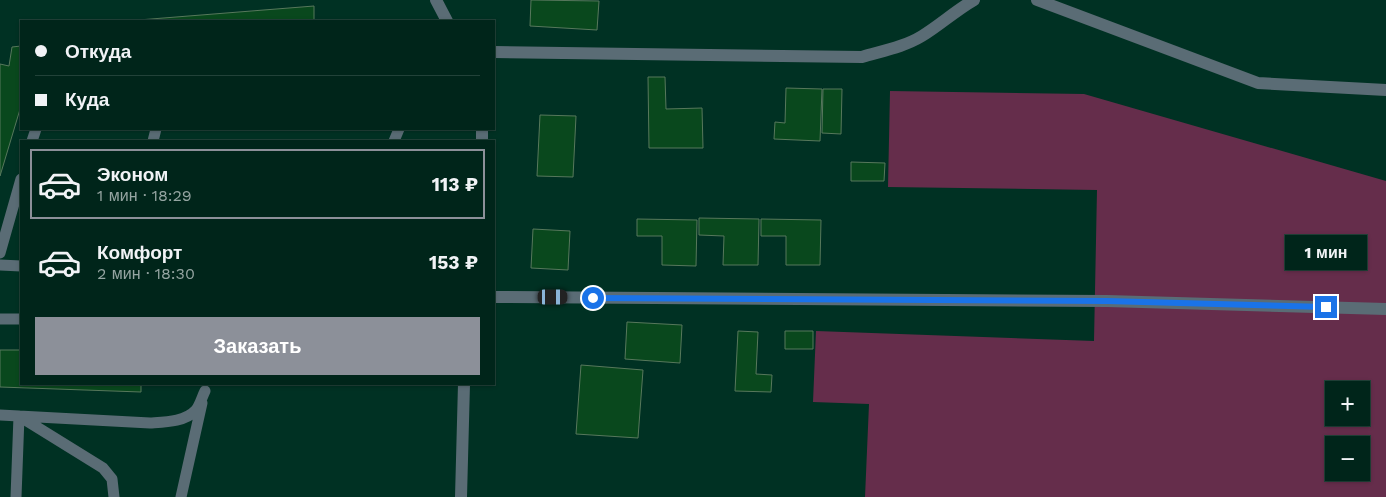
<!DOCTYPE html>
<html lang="ru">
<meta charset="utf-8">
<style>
body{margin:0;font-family:"Work Sans",sans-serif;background:#0e3127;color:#f1f3f6;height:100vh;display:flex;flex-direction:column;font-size:19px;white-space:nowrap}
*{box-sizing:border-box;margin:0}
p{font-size:16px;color:#95a5a2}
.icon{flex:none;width:28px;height:28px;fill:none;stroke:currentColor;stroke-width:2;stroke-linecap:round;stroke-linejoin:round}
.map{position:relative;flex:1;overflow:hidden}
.side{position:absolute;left:20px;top:140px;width:475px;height:245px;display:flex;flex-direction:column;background:#00251a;border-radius:0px;box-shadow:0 1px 4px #0004,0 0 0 1px #224239}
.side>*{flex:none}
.hud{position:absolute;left:20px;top:20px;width:475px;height:110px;border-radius:0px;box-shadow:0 1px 4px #0004,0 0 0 1px #224239;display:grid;align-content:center;height:110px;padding:0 15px;background:#00251a}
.controls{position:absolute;left:1325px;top:381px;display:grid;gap:10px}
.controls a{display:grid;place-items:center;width:45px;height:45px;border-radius:0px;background:#00251a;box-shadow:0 1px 4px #0004,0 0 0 1px #224239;font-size:25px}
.end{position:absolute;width:22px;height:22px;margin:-11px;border:6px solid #1a73e8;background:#fff;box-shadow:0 0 0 2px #fff}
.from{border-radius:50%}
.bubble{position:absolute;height:35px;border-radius:0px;background:#00251a;box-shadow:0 1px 4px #0004,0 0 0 1px #224239;font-size:16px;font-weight:700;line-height:35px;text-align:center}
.car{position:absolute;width:15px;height:30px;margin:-15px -8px;border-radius:6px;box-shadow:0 0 4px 1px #0007;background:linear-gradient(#222 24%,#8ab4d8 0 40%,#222 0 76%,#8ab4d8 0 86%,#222 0)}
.hud b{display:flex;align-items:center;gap:18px;height:48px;font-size:19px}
.hud b+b{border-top:1px solid #224239}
.hud i{width:12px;height:12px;background:#f1f3f6}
ul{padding:9px 0 0;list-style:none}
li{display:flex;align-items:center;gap:15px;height:70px;margin:0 10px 8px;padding:0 5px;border:2px solid transparent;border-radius:0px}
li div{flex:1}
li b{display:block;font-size:19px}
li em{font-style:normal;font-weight:700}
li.current{border-color:#8c9099}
li>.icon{width:45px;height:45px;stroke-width:1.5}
.cta{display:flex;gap:10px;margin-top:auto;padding:10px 15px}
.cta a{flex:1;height:58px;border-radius:0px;background:#8c9099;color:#fff;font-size:20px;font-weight:700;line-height:58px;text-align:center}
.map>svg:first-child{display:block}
.green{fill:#652d4b;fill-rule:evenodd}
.building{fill:#09481d;stroke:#57785c}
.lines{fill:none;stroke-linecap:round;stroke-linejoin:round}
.lane{stroke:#5a6c75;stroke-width:11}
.street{stroke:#5a6c75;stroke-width:12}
.route{stroke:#1a73e8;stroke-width:6}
</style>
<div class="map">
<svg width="1386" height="497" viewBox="0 0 1386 497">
<rect width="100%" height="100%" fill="#003123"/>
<!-- green -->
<path class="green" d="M890 91 1084 94 1386 181V497H865L869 404 813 402 816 331 1094 341 1097 190 888 187ZM1334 390H1361V418H1334ZM1334 445H1361V472H1334Z"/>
<!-- building -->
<path class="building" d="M531 0 599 1 597 30 530 26Z
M314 6V21H126Z
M21 46V106L0 176V64L9 66 12 47Z
M648 77H665L666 109 702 108 703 148H649Z
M786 88 822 89 820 141 774 139 775 122 785 123Z
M823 89H842L841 134 822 133Z
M540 115 576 116 573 177 537 176Z
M851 162 885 163 884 181H851Z
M699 218 759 219 758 265H723L724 236 699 235Z
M637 219 697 220 696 266 662 265V236H637Z
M761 219 821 220 820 265H786V236H761Z
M533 229 570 231 568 270 531 268Z
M627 322 682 325 680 363 625 359Z
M738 331 758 332 756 374 772 375 771 392 735 391Z
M785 331H813V349H785Z
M0 350H21V384H141V392L0 387Z
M581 365 643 370 638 438 576 434Z"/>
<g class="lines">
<!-- lane -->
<path class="lane" d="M32 141 36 129
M153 141 156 129
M394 141 399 129
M0 253 21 179
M0 265 21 266
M0 319H21
M0 415 150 423C165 422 185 422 196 410 200 405 202 397 205 391
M16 497 19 416 103 468 112 479 114 497
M181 497 202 403"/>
<!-- street -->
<path class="street" d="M436 0 447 21
M1037 0 1258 83 1386 90
M494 52 862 57C882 51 904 47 922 36 940 25 955 11 974 0
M482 141V129
M494 297 1107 301 1386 309
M461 497 464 384"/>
</g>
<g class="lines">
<!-- route -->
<path class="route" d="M593 298 1107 301 1326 307"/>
</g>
</svg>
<div class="controls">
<a>+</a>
<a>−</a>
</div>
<i class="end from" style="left:593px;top:298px"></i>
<i class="end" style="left:1326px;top:307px"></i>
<div class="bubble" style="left:1285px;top:235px;width:82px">1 мин</div>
<i class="car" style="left:553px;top:297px;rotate:90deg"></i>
<div class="hud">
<b><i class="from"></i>Откуда</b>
<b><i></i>Куда</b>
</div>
<section class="side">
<ul>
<li class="current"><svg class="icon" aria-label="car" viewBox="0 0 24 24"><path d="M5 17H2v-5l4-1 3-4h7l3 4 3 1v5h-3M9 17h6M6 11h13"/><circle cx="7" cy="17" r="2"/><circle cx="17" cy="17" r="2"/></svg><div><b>Эконом</b><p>1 мин · 18:29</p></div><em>113 ₽</em></li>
<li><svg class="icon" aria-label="car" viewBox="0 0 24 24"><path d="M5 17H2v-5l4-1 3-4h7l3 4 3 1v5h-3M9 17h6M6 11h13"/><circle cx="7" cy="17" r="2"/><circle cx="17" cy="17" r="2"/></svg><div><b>Комфорт</b><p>2 мин · 18:30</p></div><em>153 ₽</em></li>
</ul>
<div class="cta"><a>Заказать</a></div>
</section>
</div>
